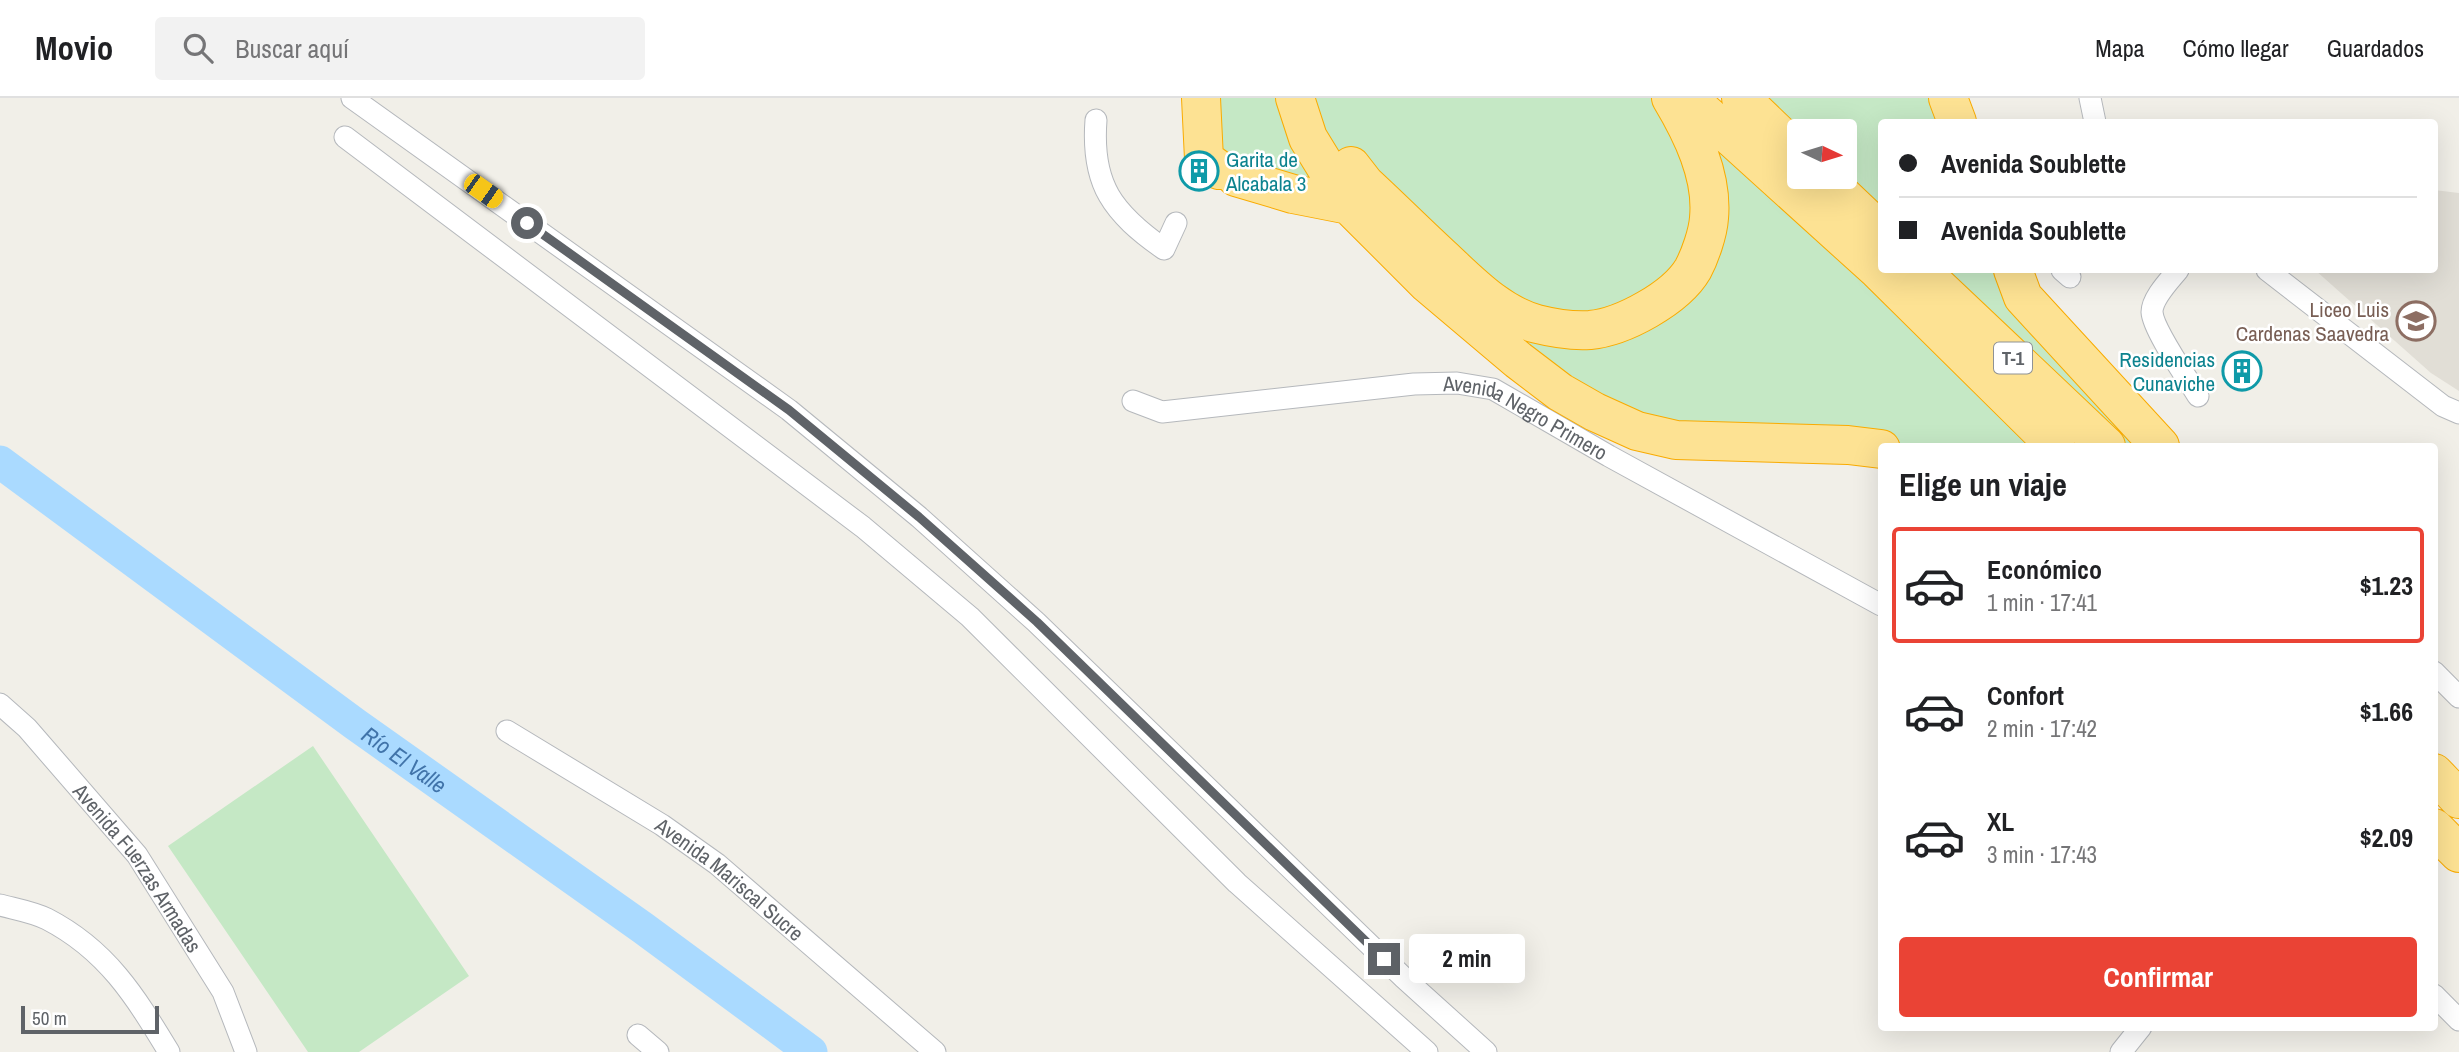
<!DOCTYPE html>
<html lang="es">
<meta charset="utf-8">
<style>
body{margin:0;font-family:"Archivo Narrow",sans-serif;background:#f2f2f2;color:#202124;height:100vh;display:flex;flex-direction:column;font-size:26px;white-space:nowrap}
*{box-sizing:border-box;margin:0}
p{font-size:23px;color:#757577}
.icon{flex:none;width:38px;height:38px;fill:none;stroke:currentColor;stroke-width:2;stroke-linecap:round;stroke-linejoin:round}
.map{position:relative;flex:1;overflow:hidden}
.sheet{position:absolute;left:1878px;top:345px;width:560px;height:588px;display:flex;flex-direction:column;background:#fff;border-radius:7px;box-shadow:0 7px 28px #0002}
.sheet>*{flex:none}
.hud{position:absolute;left:1878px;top:21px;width:560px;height:154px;border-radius:7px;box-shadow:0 7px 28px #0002;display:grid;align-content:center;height:154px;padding:0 21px;background:#fff}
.needle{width:46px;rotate:94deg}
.controls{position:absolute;left:1787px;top:21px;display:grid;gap:14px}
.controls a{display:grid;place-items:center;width:70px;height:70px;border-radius:7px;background:#fff;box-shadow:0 7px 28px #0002;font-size:35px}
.scale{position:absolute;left:21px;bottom:18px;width:138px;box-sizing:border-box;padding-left:7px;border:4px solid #5f6368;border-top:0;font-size:19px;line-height:24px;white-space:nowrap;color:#5f6368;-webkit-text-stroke:5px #fff;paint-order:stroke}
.end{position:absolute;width:32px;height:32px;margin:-16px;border:9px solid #5f6368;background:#fff;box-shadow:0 0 0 4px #fff}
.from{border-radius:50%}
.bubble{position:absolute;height:49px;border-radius:7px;background:#fff;box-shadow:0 7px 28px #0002;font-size:23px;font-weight:700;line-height:49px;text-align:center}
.car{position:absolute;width:21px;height:42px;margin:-21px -10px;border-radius:9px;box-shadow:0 0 5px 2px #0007;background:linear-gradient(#f5c518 24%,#345 0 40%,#f5c518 0 76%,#345 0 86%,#f5c518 0)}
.hud b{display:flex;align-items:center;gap:24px;height:66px;font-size:26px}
.hud b+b{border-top:2px solid #e0e0e0}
.hud i{width:18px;height:18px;background:#202124}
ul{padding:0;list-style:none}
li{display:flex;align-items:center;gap:21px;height:116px;margin:0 14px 10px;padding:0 7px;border:4px solid transparent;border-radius:7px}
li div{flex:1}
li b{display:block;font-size:26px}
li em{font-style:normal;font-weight:700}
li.selected{border-color:#ea4335}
li>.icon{width:63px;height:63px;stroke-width:1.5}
h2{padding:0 21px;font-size:32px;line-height:84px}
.primary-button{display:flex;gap:14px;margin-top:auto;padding:14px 21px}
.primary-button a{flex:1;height:80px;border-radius:7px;background:#ea4335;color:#fff;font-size:28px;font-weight:700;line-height:80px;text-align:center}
header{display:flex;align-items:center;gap:42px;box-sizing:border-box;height:98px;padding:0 35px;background:#fff;border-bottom:2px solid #e0e0e0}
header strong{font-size:33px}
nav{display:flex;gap:38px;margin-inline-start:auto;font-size:24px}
.search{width:490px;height:63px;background:#f2f2f2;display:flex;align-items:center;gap:18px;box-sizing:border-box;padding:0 24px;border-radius:7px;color:#757577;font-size:26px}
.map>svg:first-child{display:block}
.education{fill:#e1ded6}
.green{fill:#c5e8c5}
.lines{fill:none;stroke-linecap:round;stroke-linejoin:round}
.river{stroke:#aadaff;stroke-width:33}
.minor-casing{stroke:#b5b8bc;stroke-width:23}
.motorway-casing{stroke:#f9ab00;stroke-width:40}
.minor{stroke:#fff;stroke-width:21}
.motorway{stroke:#fde293;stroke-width:38}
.route{stroke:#5f6368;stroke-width:9}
.labels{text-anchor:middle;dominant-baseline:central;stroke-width:5;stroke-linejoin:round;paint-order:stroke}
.shield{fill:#fff;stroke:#8f9295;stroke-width:2}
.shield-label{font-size:19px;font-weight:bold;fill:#5f6368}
.culture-label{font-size:21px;fill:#0d838f;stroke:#fff;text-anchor:start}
.education-label{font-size:21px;fill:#785e54;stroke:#fff;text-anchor:end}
.street-label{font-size:21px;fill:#5f6368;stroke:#fff}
.water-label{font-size:23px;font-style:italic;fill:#4174aa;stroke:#fff}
</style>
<header>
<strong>Movio</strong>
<div class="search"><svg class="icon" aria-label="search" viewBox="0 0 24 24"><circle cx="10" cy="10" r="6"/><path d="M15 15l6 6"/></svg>Buscar aquí</div>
<nav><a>Mapa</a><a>Cómo llegar</a><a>Guardados</a></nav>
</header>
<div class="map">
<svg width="2459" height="954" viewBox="0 0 2459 954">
<rect width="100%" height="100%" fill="#f1efe8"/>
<!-- education -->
<path class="education" d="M2434 92 2459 95V293L2431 275 2315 172H2434Z"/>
<!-- green -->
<path class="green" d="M1201 0H1688L2056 348H1881L1637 333 1349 107 1219 72Z
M1741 0H1948L1957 24H1881V134L1844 79V33H1799Z
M1920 172H2013L2160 348H2106Z
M313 648 469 878 359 954H308L168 748Z"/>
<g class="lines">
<!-- river -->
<path class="river" id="s1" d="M0 364 355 626 643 830 811 954"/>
<!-- minor casing -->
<g class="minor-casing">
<g id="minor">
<path d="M352 0 789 312 919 419 1036 524 1404 880 1486 954"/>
<path d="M2090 0 2095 24"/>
<path d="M1096 22C1091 87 1113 115 1164 151L1176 125"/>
<path d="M345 39 863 429 970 519 1237 785 1427 954"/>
<path d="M2062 172 2070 179"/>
<path d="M2178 172C2170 182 2152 200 2152 214 2153 232 2188 281 2198 298"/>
<path d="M2267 172 2443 308 2459 315"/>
<path id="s2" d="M1133 303 1162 314 1414 286 1457 285 1493 291 1609 358 1881 507"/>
<path d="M2434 574 2459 599"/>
<path id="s3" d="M0 606 27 630 137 757 223 894 246 954"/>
<path id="s4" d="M507 633 662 727 717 766 935 954"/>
<path d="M0 807C15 811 33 814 47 821 107 852 135 898 169 954"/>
<path d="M2434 897 2459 922"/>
<path d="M638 937 658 954"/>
<path d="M2121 954 2141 929"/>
</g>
</g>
<!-- motorway casing -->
<g class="motorway-casing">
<path id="motorway" d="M1201 0 1204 61 1219 72
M1295 0 1308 40 1349 107 1428 186 1518 262 1560 294 1595 314 1637 333 1676 342 1848 347 1881 351
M1688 0 1878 172 2056 348
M1741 0 1799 56
M1948 0 1957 24
M1351 68 1365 86C1391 110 1416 135 1442 159 1470 185 1499 216 1537 226 1553 230 1574 233 1590 232 1623 229 1676 200 1693 171 1700 158 1708 135 1709 120 1713 78 1692 35 1671 0
M1236 79 1293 96 1349 107
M1823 79 1881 134
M1920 172 2106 348
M2013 172 2023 199 2160 348
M2434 675 2459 701
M2434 730 2459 755"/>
</g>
<!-- minor -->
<use href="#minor" class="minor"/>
<!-- motorway -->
<use href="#motorway" class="motorway"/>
</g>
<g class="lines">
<!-- route -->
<path class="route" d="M527 125 789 312 919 419 1037 524 1384 861"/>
</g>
<!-- icons -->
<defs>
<g id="building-ring" transform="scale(2.0125)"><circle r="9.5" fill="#fff" stroke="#0f9aa8" stroke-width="1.5"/><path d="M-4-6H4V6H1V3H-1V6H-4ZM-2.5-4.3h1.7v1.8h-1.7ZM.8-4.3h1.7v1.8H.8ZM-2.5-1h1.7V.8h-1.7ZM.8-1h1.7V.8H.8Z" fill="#0f9aa8"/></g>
<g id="school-ring" transform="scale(2.0125)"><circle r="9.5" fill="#fff" stroke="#8d6e63" stroke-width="1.5"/><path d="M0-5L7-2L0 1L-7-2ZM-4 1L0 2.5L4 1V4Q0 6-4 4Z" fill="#8d6e63"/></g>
</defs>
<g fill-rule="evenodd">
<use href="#building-ring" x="1199" y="73"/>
<use href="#school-ring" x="2416" y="223"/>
<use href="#building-ring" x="2242" y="273"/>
</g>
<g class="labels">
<!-- shield labels -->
<rect class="shield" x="1994" y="244.5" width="38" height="31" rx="5"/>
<g class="shield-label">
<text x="2013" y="260">T-1</text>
</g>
<!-- culture labels -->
<g class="culture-label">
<text x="1226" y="61">Garita de<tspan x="1226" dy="24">Alcabala 3</tspan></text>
<text x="2215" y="261" text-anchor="end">Residencias<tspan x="2215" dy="24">Cunaviche</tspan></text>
</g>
<!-- education labels -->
<g class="education-label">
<text x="2389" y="211">Liceo Luis<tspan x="2389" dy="24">Cardenas Saavedra</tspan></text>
</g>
<!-- street labels -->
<g class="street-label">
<text stroke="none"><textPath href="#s2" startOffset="404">Avenida Negro Primero</textPath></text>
<text stroke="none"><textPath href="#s3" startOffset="215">Avenida Fuerzas Armadas</textPath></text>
<text stroke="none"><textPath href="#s4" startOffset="268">Avenida Mariscal Sucre</textPath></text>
</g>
<!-- water labels -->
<g class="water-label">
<text stroke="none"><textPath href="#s1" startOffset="502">Río El Valle</textPath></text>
</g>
</g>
</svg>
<div class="controls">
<a><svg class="needle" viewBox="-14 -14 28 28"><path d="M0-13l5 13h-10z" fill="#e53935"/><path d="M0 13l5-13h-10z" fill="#757577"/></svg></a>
</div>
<div class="scale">50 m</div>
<i class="end from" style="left:527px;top:125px"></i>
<i class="end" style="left:1384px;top:861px"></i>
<div class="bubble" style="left:1409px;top:836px;width:116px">2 min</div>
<i class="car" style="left:483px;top:93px;rotate:125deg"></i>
<div class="hud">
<b><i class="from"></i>Avenida Soublette</b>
<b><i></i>Avenida Soublette</b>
</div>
<section class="sheet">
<h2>Elige un viaje</h2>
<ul>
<li class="selected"><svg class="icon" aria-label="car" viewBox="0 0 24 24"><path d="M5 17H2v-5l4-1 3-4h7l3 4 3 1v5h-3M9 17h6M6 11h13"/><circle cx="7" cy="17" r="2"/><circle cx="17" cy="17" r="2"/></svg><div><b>Económico</b><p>1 min · 17:41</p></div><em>$1.23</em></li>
<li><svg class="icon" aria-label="car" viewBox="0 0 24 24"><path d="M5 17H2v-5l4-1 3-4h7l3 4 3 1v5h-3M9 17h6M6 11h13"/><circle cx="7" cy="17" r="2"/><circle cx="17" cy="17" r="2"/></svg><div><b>Confort</b><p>2 min · 17:42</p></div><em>$1.66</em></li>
<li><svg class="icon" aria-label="car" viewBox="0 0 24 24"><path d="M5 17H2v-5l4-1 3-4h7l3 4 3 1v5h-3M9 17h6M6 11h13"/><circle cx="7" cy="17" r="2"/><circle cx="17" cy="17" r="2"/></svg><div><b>XL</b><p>3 min · 17:43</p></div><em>$2.09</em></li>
</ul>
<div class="primary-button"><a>Confirmar</a></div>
</section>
</div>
